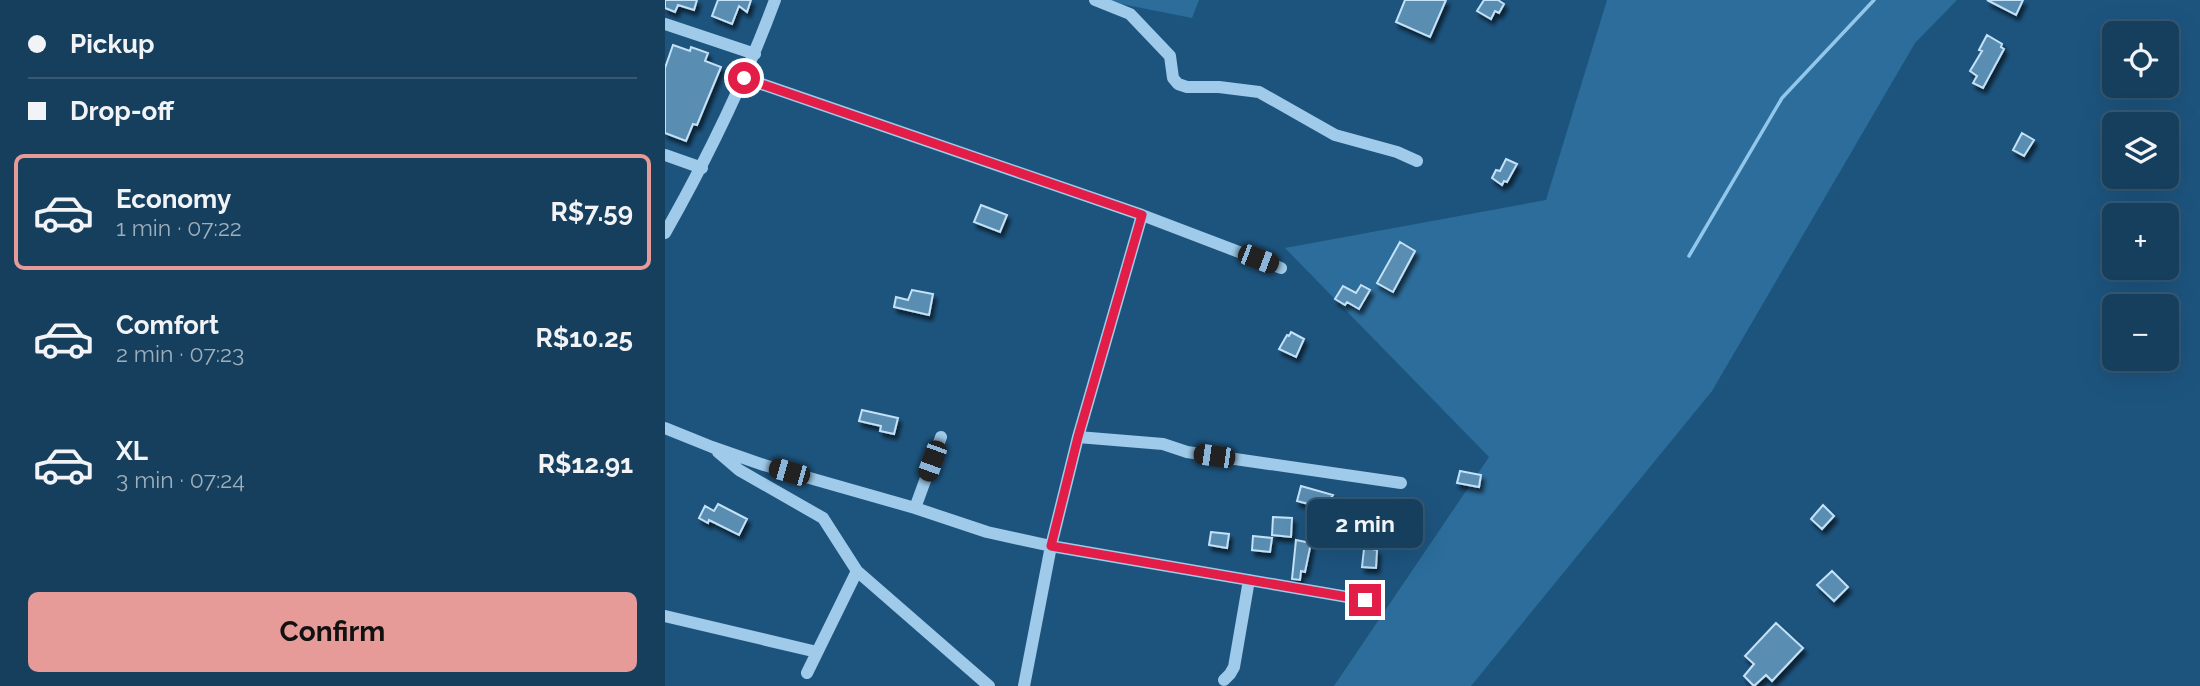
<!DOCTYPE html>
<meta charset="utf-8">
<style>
body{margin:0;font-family:Raleway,sans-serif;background:#234a67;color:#f1f3f6;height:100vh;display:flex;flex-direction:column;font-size:26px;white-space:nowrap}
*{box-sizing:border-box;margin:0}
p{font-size:23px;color:#9eafbc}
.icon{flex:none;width:38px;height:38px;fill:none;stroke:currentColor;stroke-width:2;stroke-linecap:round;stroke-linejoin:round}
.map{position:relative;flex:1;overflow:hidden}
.details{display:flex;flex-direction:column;background:#163f5e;width:665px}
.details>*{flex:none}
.top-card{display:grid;align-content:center;height:154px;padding:0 28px;background:#163f5e}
.buttons{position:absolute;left:1437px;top:21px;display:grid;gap:14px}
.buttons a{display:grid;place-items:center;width:77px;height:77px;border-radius:10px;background:#163f5e;box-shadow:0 7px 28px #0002,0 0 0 2px #355873;font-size:35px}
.end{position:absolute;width:32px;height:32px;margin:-16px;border:9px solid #e11d48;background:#fff;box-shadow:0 0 0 4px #fff}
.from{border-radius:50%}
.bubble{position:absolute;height:49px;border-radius:10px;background:#163f5e;box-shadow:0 7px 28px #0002,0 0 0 2px #355873;font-size:23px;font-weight:700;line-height:49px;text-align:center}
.car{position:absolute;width:21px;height:42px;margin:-21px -10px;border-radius:9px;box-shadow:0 0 5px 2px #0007;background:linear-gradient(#222 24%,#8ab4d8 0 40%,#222 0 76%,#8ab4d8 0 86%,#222 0)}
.top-card b{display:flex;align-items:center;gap:24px;height:66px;font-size:26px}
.top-card b+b{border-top:2px solid #355873}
.top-card i{width:18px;height:18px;background:#f1f3f6}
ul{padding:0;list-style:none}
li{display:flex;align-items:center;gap:21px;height:116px;margin:0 14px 10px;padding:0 14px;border:4px solid transparent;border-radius:10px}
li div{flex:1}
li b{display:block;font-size:26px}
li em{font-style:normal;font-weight:700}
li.active{border-color:#e69b98}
li>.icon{width:63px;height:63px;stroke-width:1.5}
.button{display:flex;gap:14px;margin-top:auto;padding:14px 28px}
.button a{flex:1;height:80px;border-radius:10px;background:#e69b98;color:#111;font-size:28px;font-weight:700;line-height:80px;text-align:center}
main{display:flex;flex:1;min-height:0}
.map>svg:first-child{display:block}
.green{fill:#2c6d9b}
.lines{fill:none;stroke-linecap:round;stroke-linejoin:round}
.stream{stroke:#92c7eb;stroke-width:3.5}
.building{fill:#5a8db2;stroke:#c3e1f7;stroke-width:2;filter:url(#shadow)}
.minor{stroke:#9fcae9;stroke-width:12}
.route{stroke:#e11d48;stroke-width:9}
</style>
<main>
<section class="details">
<div class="top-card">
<b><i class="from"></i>Pickup</b>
<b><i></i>Drop-off</b>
</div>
<ul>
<li class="active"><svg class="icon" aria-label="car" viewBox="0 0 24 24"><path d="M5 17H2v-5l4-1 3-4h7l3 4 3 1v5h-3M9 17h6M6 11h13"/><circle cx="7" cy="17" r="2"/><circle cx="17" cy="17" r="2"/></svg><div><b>Economy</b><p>1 min · 07:22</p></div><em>R$7.59</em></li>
<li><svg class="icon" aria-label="car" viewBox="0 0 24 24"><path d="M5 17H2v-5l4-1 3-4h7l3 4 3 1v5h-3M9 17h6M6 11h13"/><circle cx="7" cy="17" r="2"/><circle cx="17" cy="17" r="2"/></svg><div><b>Comfort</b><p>2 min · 07:23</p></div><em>R$10.25</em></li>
<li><svg class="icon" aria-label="car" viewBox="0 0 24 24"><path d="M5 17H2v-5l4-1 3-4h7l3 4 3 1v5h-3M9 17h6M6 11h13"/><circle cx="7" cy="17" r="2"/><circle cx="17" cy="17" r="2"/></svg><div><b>XL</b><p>3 min · 07:24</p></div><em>R$12.91</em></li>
</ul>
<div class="button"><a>Confirm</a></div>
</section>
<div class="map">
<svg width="1535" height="686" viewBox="0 0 1535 686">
<defs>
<filter id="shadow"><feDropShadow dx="3" dy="5" stdDeviation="2" flood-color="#0009"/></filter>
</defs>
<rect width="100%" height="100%" fill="#1d547e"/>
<!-- green -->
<path class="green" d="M436 0H534L527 18Z
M942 0H1292L1250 43 1047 391 806 686H669L824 457 620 248 881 200Z"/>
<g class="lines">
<!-- stream -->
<path class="stream" d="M1024 256 1117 98 1209 0"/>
</g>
<!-- building -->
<path class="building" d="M0 0H32L29 10 13 5 10 12 0 8Z
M53 0H86L82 12 74 6 67 24 47 16Z
M740 0H781L765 37 731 22Z
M819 0H833L839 4 834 13 830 11 826 19 812 11Z
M1322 0H1358L1351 15Z
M1322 35 1337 44 1336 47 1339 49 1318 88 1308 83 1312 76 1305 71 1317 51 1314 50Z
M8 45 25 51 26 47 43 53 40 61 56 67 32 125 28 124 21 141 0 133V68Z
M1357 133 1369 140 1359 156 1348 150Z
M841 159 852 164 842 182 839 181 837 185 827 178 831 170 835 171Z
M316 205 342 215 335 232 309 222Z
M735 242 750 251 728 292 712 283Z
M696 285 705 290 694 309 682 302 680 305 670 299 678 286 691 293Z
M247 290 268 294 264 315 229 307 231 297 243 300Z
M626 332 639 339 631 357 614 349 622 335 624 336Z
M197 410 233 418 229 434 215 431 216 426 194 421Z
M795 471 816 475 814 487 792 483Z
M636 486 668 495 659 508 632 501Z
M53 504 82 519 74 535 44 520 43 523 34 518 40 506 49 511Z
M1158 505 1169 516 1157 529 1146 519Z
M608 517 627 518 626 537 607 535Z
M546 532 564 534 562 548 544 545Z
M588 536 607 538 605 552 587 550Z
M631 540 646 543 640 572 636 571 635 580 627 579Z
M702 548 712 550 711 568 697 567 699 549Z
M1167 571 1183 587 1169 601 1152 585Z
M1111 623 1138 648 1107 681 1101 675 1089 686 1079 676 1089 664 1080 656Z"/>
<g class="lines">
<!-- minor -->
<path class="minor" d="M430 0 465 14 505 56 508 78 513 84 522 87H554L594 92 670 135 732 152 752 161
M0 24 90 54
M79 78 477 215 616 268
M0 155 37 168
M0 233C43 157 80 81 110 0
M0 428 47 447 99 465 250 508 322 532 386 546 700 600
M413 437 498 444 522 452 736 483
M53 452 74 470 158 518 192 571 324 686
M250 508 276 437
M0 616 152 652
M142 673 192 571
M559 680 565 674 569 667 584 580
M359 686 386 546 413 437 477 215"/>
</g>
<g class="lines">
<!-- route -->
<path class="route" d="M79 78 477 215 413 437 386 546 700 600"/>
</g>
</svg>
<div class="buttons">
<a><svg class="icon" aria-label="locate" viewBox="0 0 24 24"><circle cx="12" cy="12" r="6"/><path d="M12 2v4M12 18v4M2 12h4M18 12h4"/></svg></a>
<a><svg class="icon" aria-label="layers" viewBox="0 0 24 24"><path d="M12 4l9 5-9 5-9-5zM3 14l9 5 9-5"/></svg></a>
<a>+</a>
<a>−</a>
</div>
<i class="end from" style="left:79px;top:78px"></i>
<i class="end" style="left:700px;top:600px"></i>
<div class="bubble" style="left:642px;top:499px;width:116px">2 min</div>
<i class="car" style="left:593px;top:259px;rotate:111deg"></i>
<i class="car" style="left:549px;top:456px;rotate:278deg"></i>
<i class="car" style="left:267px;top:461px;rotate:200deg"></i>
<i class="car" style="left:124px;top:472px;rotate:286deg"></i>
</div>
</main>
